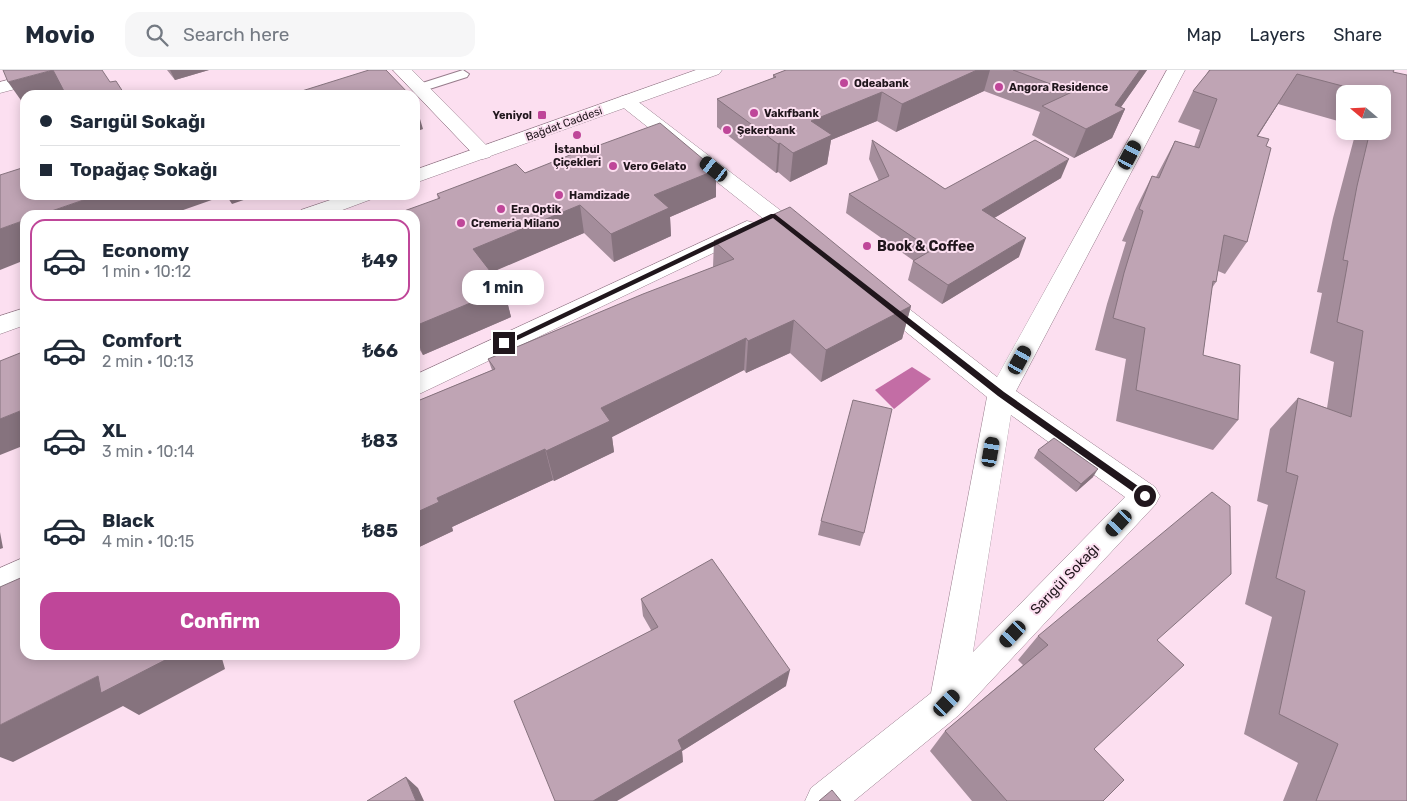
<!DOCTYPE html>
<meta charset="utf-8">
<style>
body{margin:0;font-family:Rubik,sans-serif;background:#f6f6f7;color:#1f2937;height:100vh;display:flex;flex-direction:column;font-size:19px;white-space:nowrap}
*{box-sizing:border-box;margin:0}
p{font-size:16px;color:#747a83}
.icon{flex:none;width:28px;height:28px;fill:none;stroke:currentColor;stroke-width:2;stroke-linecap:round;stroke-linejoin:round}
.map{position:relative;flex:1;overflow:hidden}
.side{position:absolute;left:20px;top:140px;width:400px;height:450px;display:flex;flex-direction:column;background:#fff;border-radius:15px;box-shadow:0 2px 12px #0003}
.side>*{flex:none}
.guide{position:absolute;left:20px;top:20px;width:400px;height:110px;border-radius:15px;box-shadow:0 2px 12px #0003;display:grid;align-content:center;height:110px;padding:0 20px;background:#fff}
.needle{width:32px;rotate:289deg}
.controls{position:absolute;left:1336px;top:15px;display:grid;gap:10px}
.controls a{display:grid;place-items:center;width:55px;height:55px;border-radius:10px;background:#fff;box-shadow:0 2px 12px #0003;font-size:25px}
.end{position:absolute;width:22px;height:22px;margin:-11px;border:6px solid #20161c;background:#fff;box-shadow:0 0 0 2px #fff}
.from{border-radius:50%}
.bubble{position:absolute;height:35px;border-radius:15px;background:#fff;box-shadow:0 2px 12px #0003;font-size:16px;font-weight:700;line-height:35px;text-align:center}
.car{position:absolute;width:15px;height:30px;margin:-15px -8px;border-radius:6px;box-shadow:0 0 4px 1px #0007;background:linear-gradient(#222 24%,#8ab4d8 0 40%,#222 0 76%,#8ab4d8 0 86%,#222 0)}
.guide b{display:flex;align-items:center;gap:18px;height:48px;font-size:19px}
.guide b+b{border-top:1px solid #e0e1e3}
.guide i{width:12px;height:12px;background:#1f2937}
ul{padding:9px 0 0;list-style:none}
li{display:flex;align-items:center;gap:15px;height:82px;margin:0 10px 8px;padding:0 10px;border:2px solid transparent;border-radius:15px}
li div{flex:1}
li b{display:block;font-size:19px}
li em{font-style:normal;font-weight:700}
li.selected{border-color:#bf4699}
li>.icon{width:45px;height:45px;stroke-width:1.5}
.action{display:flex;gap:10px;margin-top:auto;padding:10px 20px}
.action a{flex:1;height:58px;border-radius:15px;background:#bf4699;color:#fff;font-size:20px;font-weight:700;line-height:58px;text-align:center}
header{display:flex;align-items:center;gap:30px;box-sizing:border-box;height:70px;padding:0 25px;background:#fff;border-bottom:1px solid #e0e1e3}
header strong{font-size:24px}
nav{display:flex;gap:28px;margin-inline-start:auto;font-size:18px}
.search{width:350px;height:45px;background:#f6f6f7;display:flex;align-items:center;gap:12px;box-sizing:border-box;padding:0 18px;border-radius:15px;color:#747a83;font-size:19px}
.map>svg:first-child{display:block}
.water{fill:#c36da5}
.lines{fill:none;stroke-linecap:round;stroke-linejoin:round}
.lane-casing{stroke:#967c8b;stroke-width:2}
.street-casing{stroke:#967c8b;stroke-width:1}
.primary-casing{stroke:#967c8b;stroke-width:1}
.lane{fill:#fff;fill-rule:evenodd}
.street{fill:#fff;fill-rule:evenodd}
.primary{fill:#fff;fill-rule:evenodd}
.wall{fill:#a48d9b}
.shaded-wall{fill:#86737e}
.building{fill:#bfa4b4;stroke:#86737e}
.route{fill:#20161c}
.poi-dot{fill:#bf4699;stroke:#fcdff0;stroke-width:2}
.labels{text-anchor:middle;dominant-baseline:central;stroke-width:4;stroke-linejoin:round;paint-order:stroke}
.far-poi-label{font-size:11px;font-weight:bold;fill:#20161c;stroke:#fcdff0;text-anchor:start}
.far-street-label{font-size:11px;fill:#20161c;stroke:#fcdff0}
.poi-label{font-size:14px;font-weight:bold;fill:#20161c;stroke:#fcdff0;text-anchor:start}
.street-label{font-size:14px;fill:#20161c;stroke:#fcdff0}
</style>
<header>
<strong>Movio</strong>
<div class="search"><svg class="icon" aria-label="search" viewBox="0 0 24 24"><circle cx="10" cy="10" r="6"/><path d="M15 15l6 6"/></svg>Search here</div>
<nav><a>Map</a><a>Layers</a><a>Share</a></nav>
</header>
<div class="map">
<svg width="1407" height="731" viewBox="0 0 1407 731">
<rect width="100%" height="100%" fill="#fcdff0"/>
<!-- water -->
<path class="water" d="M912 297 931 309 894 339 875 320Z"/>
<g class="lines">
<!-- lane casing -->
<g class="lane-casing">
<path id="lane" d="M463 0 469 4 467 7 420 22 414 18 416 15Z"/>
</g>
<!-- street casing -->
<g class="street-casing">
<path id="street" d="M46 0H75L72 4 0 23V12Z
M393 0H412L490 79 493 83 490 87 483 89 476 87Z
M1167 0H1185L1016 321 1155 417 1160 426 1155 435 959 645 854 731H805L811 718 931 623 987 327 870 233 866 227 870 221 878 219 886 221 997 307ZM1011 345 1125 427 973 582Z
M626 25 632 27 810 163 813 168 810 173 802 175 794 173 620 35 617 31 620 27Z
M747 151 755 153 758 158 755 163 415 326V305Z
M25 487V516L0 527V498Z"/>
</g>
<!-- primary casing -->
<g class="primary-casing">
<path id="primary" d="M696 0H722L719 4 415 113V100Z
M345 125H375L372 129 329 145H298L301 140Z
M25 238V255L0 264V246Z"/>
</g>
<!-- lane -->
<use href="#lane" class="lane"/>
<!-- street -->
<use href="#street" class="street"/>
<!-- primary -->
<use href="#primary" class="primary"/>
</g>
<!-- wall -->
<path class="wall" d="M167 0H209L175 10Z
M786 0H1147L1121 37 1125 39 1112 68 1074 88 1032 65 1040 42 984 21 896 62 877 51 831 70 827 94 790 112 778 102 776 103 717 57V29L773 8V5Z
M1209 0H1394L1393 2 1407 731H1283L1298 693 1244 664 1272 547 1245 534 1268 435 1257 431 1270 359 1298 328 1327 338 1334 292 1310 283 1322 223 1317 222 1333 148 1356 61H1382V24H1345V53L1278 34 1258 66 1266 76 1247 172 1225 204 1218 201 1216 212 1212 218 1203 285 1238 350 1213 380 1116 351 1126 289 1095 280 1107 234 1126 172 1122 171 1136 138 1152 106 1156 107 1175 71 1194 77 1200 60 1178 52 1193 21 1206 5Z
M872 70 945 119 1061 108 994 148 1019 187 942 234 908 210 913 191H914L846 143 849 124 879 111 869 89Z
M597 76 716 100V127L670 147 671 166 614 192 584 163 491 202 504 219 511 247 423 285 415 272V145L438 129 437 124 525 103Z
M714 171 911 236 902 269 821 312 790 283 746 303 744 300 612 367 614 382 554 411 553 410 452 457 453 461 415 479V332L492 300 488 289 713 197Z
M1038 380 1093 407 1076 422 1034 388Z
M821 451 864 463 860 476 818 465Z
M641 529 786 616 682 681 683 692 651 560 643 546Z
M1038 566 1157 570 1094 679 1103 731H972L930 681 945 661 1023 595 1018 590Z"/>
<!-- shaded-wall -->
<path class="shaded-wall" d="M53 0 70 25H25V36L8 12Z
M170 0H209L175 10Z
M977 0H990L984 21 896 62 902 34Z
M1140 0H1147L1116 44 1125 39 1112 68 1074 88 1086 59 1115 35Z
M1297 4 1278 34 1238 97 1257 66Z
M882 22 877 51 831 70 827 94 790 112 793 83 811 51Z
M415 32 423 59 415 62Z
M780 73 778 102 776 103 778 74Z
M1069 89 1061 108 976 159 982 140Z
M716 100V127L670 147 671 166 614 192 611 164 654 125Z
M98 125H226L169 145H40Z
M226 125H258L232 134Z
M580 135 584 163 481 207 473 179Z
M25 150V190L0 200V159Z
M1026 168 1019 187 942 234 948 215Z
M504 219 511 247 423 285 415 265V256Z
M911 236 902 269 821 312 826 280Z
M794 250 790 283 746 303 748 271Z
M746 268 744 300 612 367 614 382 554 411 546 381 601 338Z
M25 339V375L0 385V349Z
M545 379 553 410 452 457 453 461 415 479V443L437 428Z
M1098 399 1093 407 1076 422 1081 414Z
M0 462 3 478 0 479Z
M175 585H221L225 599 139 645 123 636 13 692 0 687V655L98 606Z
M790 600 786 616 682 681 683 692 617 731H593L678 670Z
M406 707 418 718 424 731H416Z"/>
<!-- building -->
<path class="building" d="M3 0H102L110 12 116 11 125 25H66L53 0 8 12Z
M369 0H386L410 25H289Z
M786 0H977L902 34 882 22 811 51 832 65 793 83 780 73 778 74 717 29 776 7 773 5Z
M1013 0H1140L1115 35 1125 39 1086 59 1042 36 1072 22Z
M1210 0H1394L1393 2 1407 5V731H1316L1338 674 1279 644 1305 521 1276 508 1298 406 1286 402 1298 328 1351 347 1363 261 1337 252 1348 191 1343 190 1357 116 1370 61H1382V24H1373L1297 4 1257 66 1269 69 1266 76 1271 78 1247 172 1224 165 1216 212 1213 211 1203 285 1240 295 1238 350 1136 320 1145 258 1113 248 1124 203 1143 141 1139 139 1152 106 1159 108 1175 71 1199 78 1217 29 1193 21Z
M660 53 716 100 654 125 669 138 611 164 580 135 473 179 504 219 415 256V145H393L440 128 437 124 516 94 525 103 595 75 597 76Z
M872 70 945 119 1035 70 1069 89 982 140 1026 168 948 215 913 191 932 180 849 124 889 106Z
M25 97V125H98L40 145H25V150L0 159V105Z
M100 125H117L102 130Z
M790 137 911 236 826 280 794 250 748 271 746 268 601 338 610 351 546 381 545 379 437 428 439 432 415 443V332L495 299 488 289 643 224 734 189 714 171Z
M25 281V339L0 349V291Z
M853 330 892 339 864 463 821 451Z
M1054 368 1098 399 1081 414 1038 380Z
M1212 422 1230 436 1231 504 1157 570 1184 595 1094 679 1124 710 1103 731H1007L945 661 1048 575 1038 566Z
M712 489 790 600 678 670 682 679 593 731H555L514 631 658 557 641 529Z
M25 506V585H175L101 623 98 606 0 655V517Z
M406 707 416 731H367Z
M832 720 841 731H819Z"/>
<!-- route -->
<path class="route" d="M771 144H775L1004 322 1148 423V428H1142L998 326 773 148 507 275 501 273Z"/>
<!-- markers -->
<g class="poi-dot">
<circle cx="844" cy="13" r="5"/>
<circle cx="999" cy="17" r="5"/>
<circle cx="754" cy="43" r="5"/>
<rect x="537" y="40" width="10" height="10" rx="2.5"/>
<circle cx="727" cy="60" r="5"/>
<circle cx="577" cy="65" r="5"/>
<circle cx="613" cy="96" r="5"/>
<circle cx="559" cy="125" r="5"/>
<circle cx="501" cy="139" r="5"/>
<circle cx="461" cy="153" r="5"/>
<circle cx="867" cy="176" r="5"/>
</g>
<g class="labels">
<!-- far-poi labels -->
<g class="far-poi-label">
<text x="854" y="13">Odeabank</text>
<text x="1009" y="17">Angora Residence</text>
<text x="764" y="43">Vakıfbank</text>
<text x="532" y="45" text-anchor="end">Yeniyol</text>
<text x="737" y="60">Şekerbank</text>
<text x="577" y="79" text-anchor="middle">İstanbul<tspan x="577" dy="13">Çiçekleri</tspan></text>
<text x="623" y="96">Vero Gelato</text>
<text x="569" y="125">Hamdizade</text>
<text x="511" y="139">Era Optik</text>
<text x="471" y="153">Cremeria Milano</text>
</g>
<!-- far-street labels -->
<g class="far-street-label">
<text transform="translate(564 54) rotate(-20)">Bağdat Caddesi</text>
</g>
<!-- poi labels -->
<g class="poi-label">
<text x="877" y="176">Book &amp; Coffee</text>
</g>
<!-- street labels -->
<g class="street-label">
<text transform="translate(1065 509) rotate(-46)">Sarıgül Sokağı</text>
</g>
</g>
</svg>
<div class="controls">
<a><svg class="needle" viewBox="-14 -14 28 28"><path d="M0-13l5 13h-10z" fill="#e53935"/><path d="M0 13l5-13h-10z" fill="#747a83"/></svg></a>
</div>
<i class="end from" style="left:1145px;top:426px"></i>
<i class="end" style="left:504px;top:273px"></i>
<div class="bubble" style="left:462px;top:200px;width:82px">1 min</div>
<i class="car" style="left:1130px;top:85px;rotate:28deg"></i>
<i class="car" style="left:714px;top:99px;rotate:308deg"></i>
<i class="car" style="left:1020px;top:290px;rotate:29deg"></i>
<i class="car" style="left:991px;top:382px;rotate:10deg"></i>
<i class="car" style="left:1119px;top:453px;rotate:223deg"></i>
<i class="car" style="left:1013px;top:564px;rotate:223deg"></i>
<i class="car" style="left:947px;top:633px;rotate:44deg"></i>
<div class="guide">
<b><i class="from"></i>Sarıgül Sokağı</b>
<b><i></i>Topağaç Sokağı</b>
</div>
<section class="side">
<ul>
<li class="selected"><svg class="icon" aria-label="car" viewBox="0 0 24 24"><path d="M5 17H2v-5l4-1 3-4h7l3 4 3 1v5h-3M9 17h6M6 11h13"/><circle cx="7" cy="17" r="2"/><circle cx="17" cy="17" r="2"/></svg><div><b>Economy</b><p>1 min · 10:12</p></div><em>₺49</em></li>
<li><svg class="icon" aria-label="car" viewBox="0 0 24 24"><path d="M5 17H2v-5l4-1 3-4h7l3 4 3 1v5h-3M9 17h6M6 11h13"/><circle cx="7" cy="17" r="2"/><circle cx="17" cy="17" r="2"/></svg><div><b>Comfort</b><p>2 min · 10:13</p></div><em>₺66</em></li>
<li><svg class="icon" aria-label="car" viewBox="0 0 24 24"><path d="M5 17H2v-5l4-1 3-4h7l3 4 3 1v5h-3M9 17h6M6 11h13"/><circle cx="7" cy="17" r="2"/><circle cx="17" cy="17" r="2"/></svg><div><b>XL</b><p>3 min · 10:14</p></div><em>₺83</em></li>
<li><svg class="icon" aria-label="car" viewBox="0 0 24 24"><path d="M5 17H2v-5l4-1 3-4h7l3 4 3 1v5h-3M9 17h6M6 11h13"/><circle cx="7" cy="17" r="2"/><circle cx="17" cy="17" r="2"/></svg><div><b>Black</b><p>4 min · 10:15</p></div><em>₺85</em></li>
</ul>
<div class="action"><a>Confirm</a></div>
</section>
</div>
